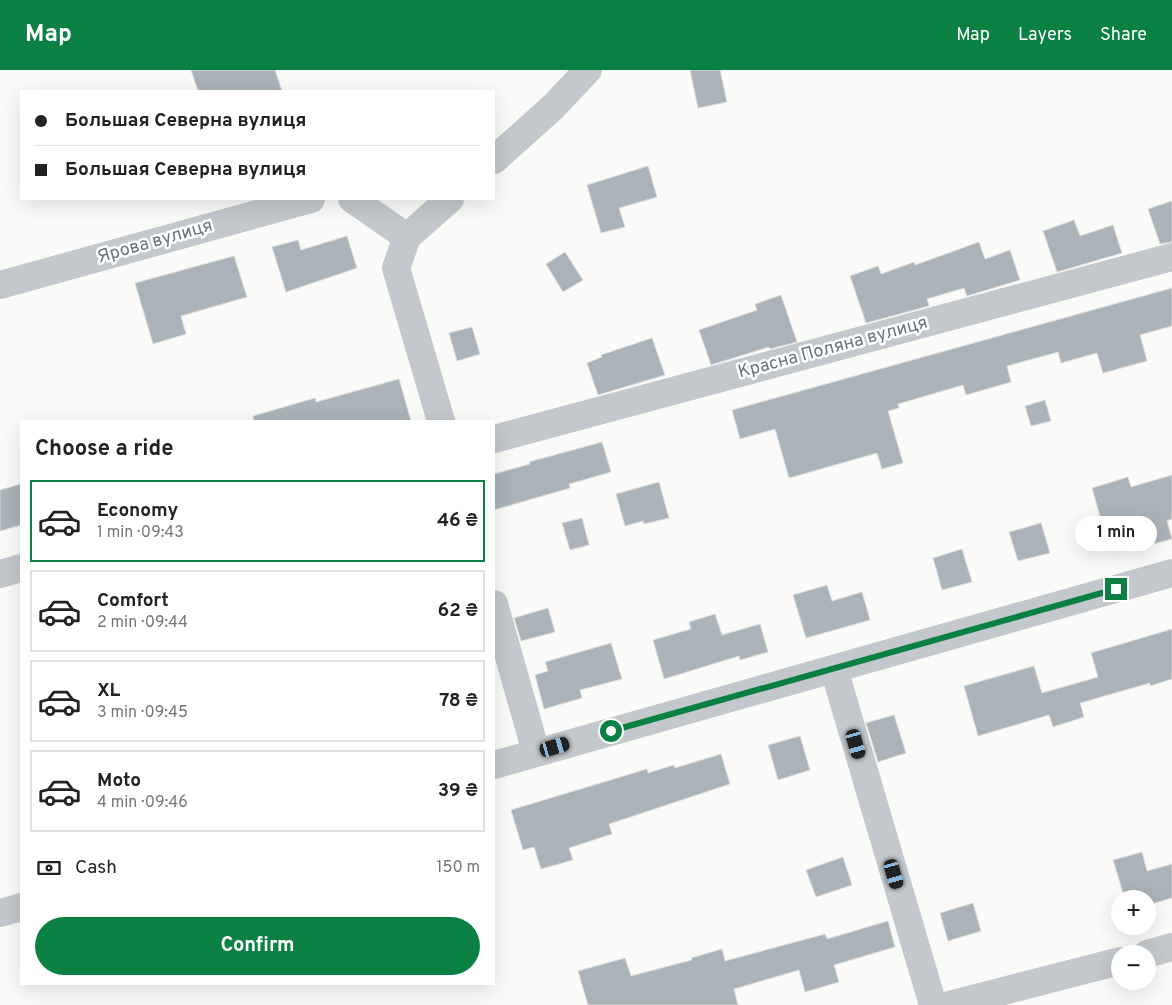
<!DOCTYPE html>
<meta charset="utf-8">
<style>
body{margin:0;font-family:Overpass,sans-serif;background:#f2f2f2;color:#222;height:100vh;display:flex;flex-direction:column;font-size:19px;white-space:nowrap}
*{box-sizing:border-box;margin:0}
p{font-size:16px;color:#767676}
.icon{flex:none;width:28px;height:28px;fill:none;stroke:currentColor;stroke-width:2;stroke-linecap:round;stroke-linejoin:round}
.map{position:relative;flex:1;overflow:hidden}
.side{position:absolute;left:20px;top:350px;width:475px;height:565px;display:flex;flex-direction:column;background:#fff;border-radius:0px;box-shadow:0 5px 20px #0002}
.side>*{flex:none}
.banner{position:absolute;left:20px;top:20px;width:475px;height:110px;border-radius:0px;box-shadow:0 5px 20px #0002;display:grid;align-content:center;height:110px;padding:0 15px;background:#fff}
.tools{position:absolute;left:1111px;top:820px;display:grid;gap:10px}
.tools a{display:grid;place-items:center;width:45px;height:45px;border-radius:50%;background:#fff;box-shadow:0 5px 20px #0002;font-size:25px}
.end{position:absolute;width:22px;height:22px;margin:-11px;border:6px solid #0b8043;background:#fff;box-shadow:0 0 0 2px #fff}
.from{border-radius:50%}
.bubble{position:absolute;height:35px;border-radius:18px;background:#fff;box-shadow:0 5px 20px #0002;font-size:16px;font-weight:700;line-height:35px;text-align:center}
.car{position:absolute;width:15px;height:30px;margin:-15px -8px;border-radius:6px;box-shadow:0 0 4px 1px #0007;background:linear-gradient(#222 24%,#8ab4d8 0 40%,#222 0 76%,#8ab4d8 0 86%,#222 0)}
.banner b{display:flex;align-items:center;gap:18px;height:48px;font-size:19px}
.banner b+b{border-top:1px solid #e0e0e0}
.banner i{width:12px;height:12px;background:#222}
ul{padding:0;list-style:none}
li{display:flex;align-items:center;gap:15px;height:82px;margin:0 10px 8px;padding:0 5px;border:2px solid #e0e0e0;border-radius:0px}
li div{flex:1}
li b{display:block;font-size:19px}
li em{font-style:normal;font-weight:700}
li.on{border-color:#0b8043}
li>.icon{width:45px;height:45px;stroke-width:1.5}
h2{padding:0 15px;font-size:22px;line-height:60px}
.pay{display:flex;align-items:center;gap:12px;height:55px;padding:0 15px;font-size:19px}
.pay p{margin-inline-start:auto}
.cta{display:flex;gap:10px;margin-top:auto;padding:10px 15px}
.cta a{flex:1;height:58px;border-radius:30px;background:#0b8043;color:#fff;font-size:20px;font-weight:700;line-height:58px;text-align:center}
header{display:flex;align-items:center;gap:30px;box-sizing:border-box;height:70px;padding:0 25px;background:#0b8043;color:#fff}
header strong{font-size:24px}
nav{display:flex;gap:28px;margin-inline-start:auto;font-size:18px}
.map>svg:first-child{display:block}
.building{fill:#aab3b9;stroke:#dcdcda}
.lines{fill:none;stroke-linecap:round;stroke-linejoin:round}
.minor{stroke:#c3c8cc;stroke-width:28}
.route{stroke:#0b8043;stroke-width:6}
.labels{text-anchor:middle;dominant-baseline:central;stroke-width:5;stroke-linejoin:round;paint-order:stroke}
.street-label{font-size:18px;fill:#657683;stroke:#fff}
</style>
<header>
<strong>Map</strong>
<nav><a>Map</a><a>Layers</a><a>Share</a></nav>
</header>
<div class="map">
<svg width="1172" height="935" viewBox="0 0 1172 935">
<rect width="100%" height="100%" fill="#fafaf8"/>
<!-- building -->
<path class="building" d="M191 0H275L282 21H198Z
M690 0H720L727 32 698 38Z
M648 96 657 127 619 138 625 157 601 163 587 115Z
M1172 131V172L1160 174 1148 139Z
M1074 150 1080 166 1113 155 1122 183 1057 202 1043 161Z
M347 166 357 198 286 222 272 177 298 170 301 180Z
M979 172 985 189 1010 180 1020 210 967 226 964 218 927 229 929 236 866 253 850 206 878 196 881 204 914 192 915 195Z
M565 182 583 210 563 222 546 194Z
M234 186 247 227 181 246 186 264 153 274 135 213Z
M1172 218V256L1140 265 1147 291 1103 303 1097 283 1061 293 1058 282 1007 296 1011 312 966 325 963 315 898 334 899 338 888 341 903 393 882 399 877 383 789 408 775 359 740 369 732 340Z
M781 225 797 272 770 279 769 277 711 295 699 260 757 240 755 234Z
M472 257 480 284 457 291 449 263Z
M652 268 665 305 598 325 587 293 602 287 601 285Z
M399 309 411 351H254L253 346 315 328 316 332Z
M1045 330 1051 351 1031 356 1025 336Z
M602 372 611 402 569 414 570 418 494 440V404L530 394 529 392Z
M1172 405V449L1167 451 1172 469 1153 474 1149 459 1107 471 1092 418 1128 407 1131 417Z
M659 412 669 448 644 454 643 451 625 456 616 424Z
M21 414V455L0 461V420Z
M582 448 589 475 570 480 562 453Z
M1041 453 1050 483 1018 491 1009 462Z
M962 479 972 512 942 520 933 488Z
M827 515 832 531 862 522 870 550 806 568 793 525Z
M548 538 555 562 521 571 514 548Z
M715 544 722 565 760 554 768 582 740 590 739 586 664 609 653 570 691 559 689 552Z
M1172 559V609L1150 616V613L1080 633 1084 647 1053 657 1049 645 978 666 964 616 1034 596 1042 623 1098 607 1091 583Z
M611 573 622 609 580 620 582 628 544 639 535 605 548 601 545 592Z
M894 645 906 683 878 692 866 653Z
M800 666 810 700 778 710 768 675Z
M721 684 730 714 609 754 612 764 569 778 573 790 541 799 534 777 523 780 511 740 647 699 648 703 674 695 675 698Z
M1142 782 1147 801 1172 794V828L1148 835V829H1125L1113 790Z
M843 787 852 815 816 827 806 800Z
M973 833 981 861 948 871 940 843Z
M888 851 895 877 834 895 839 912 805 922 799 900 734 919 738 935H588L578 901 625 888 631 906 692 890 691 888 722 879 725 891 825 864 827 869Z"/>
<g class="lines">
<!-- minor -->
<path class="minor" d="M494 90 553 37 588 0
M352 129 407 167 450 129
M407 167 396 198 441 351
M0 215 311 129
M494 369 1172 187
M0 504 21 498
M494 534 536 682
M834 599 933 935
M494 695 1172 503
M0 843 21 837
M1147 884 1172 877
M949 935 1120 891"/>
</g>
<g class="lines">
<!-- route -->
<path class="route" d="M611 661 1116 519"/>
</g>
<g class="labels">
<!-- street labels -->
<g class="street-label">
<text transform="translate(155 172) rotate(-16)">Ярова вулиця</text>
<text transform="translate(833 278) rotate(-15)">Красна Поляна вулиця</text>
</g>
</g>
</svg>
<div class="tools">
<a>+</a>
<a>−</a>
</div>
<i class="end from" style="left:611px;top:661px"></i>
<i class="end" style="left:1116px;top:519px"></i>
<div class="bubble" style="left:1075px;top:446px;width:82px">1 min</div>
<i class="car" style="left:856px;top:674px;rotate:164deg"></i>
<i class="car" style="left:555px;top:677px;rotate:74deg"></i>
<i class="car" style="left:894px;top:804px;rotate:164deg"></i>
<div class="banner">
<b><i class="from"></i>Большая Северна вулиця</b>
<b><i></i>Большая Северна вулиця</b>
</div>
<section class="side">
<h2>Choose a ride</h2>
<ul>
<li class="on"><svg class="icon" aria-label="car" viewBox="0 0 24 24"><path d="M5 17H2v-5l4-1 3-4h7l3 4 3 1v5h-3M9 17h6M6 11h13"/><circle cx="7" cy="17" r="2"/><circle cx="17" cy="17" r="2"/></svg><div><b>Economy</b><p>1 min · 09:43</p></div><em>46 ₴</em></li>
<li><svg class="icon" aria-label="car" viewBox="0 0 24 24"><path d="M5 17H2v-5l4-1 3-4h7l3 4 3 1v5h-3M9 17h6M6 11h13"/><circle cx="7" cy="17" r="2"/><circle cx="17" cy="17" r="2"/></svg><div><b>Comfort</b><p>2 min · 09:44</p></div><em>62 ₴</em></li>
<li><svg class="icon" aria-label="car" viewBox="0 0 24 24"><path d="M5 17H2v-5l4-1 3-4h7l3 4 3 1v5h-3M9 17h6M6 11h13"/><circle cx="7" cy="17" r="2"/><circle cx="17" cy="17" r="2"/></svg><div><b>XL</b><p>3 min · 09:45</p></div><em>78 ₴</em></li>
<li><svg class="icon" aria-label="car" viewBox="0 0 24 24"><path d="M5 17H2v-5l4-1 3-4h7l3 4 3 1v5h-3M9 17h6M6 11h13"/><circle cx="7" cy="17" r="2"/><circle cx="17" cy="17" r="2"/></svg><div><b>Moto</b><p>4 min · 09:46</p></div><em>39 ₴</em></li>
</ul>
<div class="pay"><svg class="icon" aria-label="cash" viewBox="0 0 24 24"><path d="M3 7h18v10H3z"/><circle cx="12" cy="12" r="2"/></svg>Cash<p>150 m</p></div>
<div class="cta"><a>Confirm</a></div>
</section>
</div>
